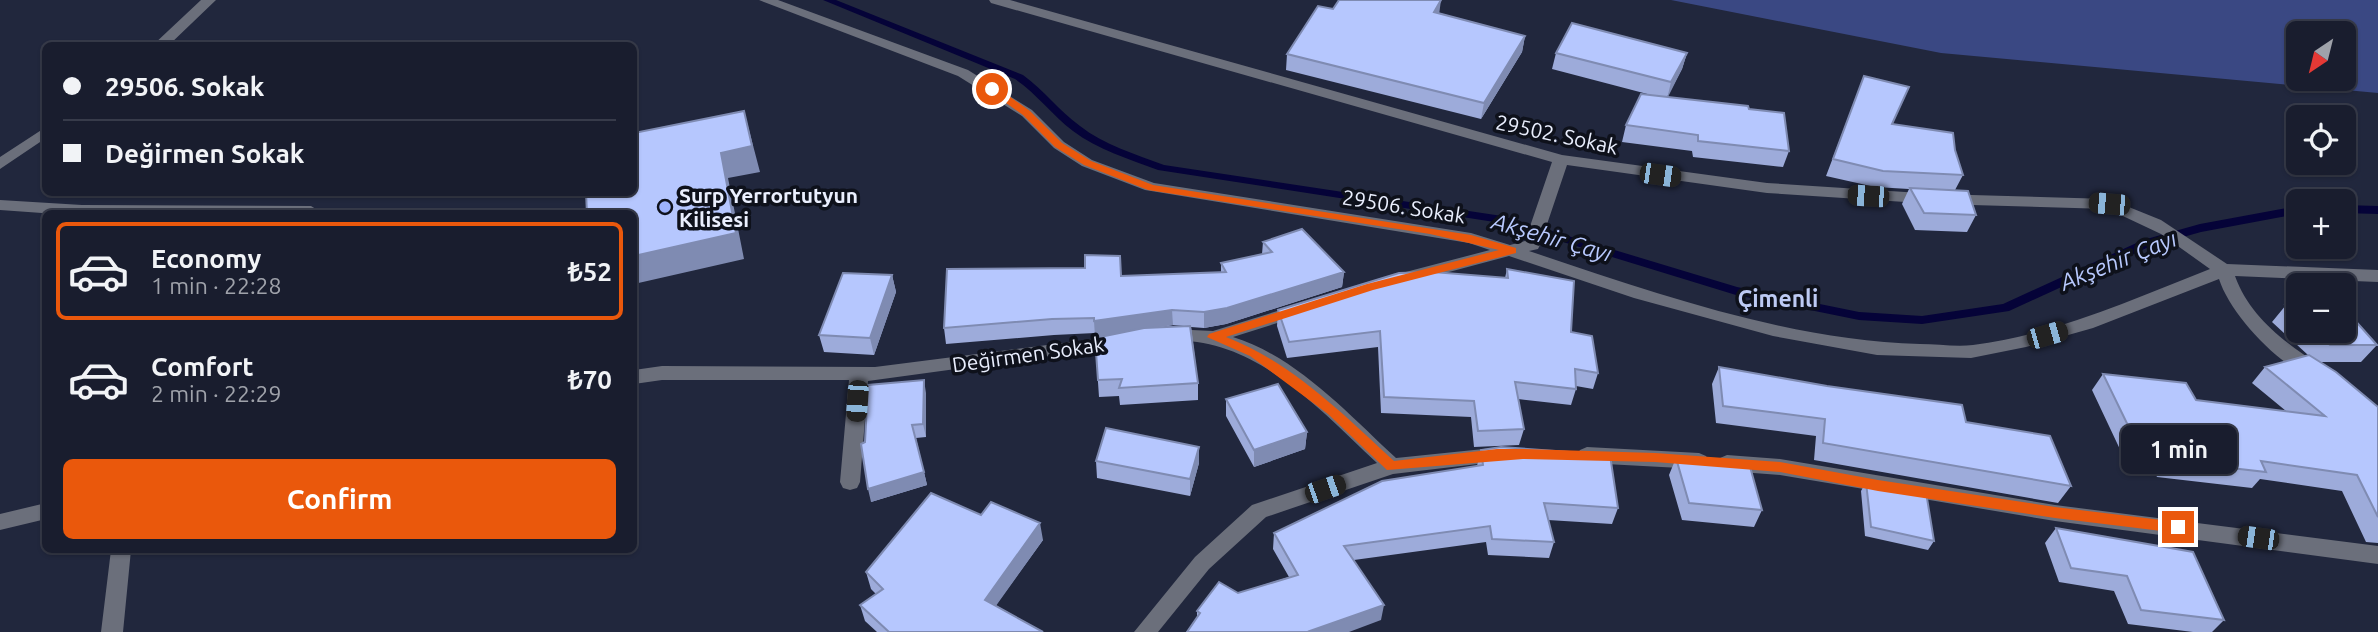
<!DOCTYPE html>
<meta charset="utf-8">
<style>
body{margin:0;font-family:Ubuntu,sans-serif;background:#222636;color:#f1f3f6;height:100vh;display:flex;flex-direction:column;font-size:26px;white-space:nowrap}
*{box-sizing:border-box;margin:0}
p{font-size:23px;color:#9fa2aa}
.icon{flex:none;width:38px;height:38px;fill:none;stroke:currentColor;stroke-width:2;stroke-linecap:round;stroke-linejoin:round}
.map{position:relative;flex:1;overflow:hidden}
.panel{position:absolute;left:42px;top:210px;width:595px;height:343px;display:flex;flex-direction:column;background:#191d2e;border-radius:10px;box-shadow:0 2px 5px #0004,0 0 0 2px #373b4a}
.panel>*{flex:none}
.hud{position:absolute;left:42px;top:42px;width:595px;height:154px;border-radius:10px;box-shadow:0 2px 5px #0004,0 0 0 2px #373b4a;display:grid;align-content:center;height:154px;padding:0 21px;background:#191d2e}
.needle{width:46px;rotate:215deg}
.buttons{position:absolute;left:2286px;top:21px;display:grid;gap:14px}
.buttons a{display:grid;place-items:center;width:70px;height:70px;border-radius:10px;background:#191d2e;box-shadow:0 2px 5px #0004,0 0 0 2px #373b4a;font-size:35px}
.end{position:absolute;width:32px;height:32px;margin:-16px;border:9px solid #ea580c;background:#fff;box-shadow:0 0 0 4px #fff}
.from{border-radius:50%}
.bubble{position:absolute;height:49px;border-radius:10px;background:#191d2e;box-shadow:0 2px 5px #0004,0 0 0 2px #373b4a;font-size:23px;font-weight:700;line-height:49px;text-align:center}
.car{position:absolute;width:21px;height:42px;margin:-21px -10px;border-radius:9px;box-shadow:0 0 5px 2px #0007;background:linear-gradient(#222 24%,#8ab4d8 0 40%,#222 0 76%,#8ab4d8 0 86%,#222 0)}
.hud b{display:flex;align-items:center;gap:24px;height:66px;font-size:26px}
.hud b+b{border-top:2px solid #373b4a}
.hud i{width:18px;height:18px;background:#f1f3f6}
ul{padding:12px 0 0;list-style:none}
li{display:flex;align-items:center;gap:21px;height:98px;margin:0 14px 10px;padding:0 7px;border:4px solid transparent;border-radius:10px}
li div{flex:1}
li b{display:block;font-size:26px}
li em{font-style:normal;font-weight:700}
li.current{border-color:#ea580c}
li>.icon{width:63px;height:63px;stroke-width:1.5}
.cta{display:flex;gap:14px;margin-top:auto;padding:14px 21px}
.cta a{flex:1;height:80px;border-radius:10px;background:#ea580c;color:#fff;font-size:28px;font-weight:700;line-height:80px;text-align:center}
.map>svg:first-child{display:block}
.forest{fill:#3a4883;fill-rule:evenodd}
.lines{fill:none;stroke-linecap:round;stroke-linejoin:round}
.stream{fill:#050338;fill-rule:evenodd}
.minor{fill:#6b6f7b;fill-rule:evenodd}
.wall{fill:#9dabda;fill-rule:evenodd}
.shaded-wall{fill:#7f8bb2}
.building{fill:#b6c7fe;stroke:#7f8bb2;stroke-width:2}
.route{fill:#ea580c}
.poi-dot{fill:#9eb3fd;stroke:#0e111b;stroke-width:2.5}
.labels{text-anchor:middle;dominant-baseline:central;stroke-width:7;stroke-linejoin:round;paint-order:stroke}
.street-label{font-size:21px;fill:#eaeffe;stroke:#0e111b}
.poi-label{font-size:21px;font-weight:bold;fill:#eaeffe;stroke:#0e111b;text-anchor:start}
.water-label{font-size:23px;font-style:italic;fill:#b8c9fe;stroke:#0e111b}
.neighbourhood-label{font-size:23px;font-weight:bold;fill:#bdcaf3;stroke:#0e111b}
</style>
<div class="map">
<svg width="2378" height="632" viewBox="0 0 2378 632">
<rect width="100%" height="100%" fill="#21273d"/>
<!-- forest -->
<path class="forest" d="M1671 0H2378V93L1941 53ZM2298 33H2343V79H2298Z"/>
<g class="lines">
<!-- stream -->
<path class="stream" d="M823 0H836L1023 75C1044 90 1059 111 1080 126 1104 145 1135 154 1164 165L1502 216 1737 287 1859 312 1922 316 2003 304 2143 240 2200 224 2298 206V214L2201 232 2151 246 2009 311 1922 324 1859 320 1736 295 1501 223 1158 170C1129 159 1098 150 1073 131 1052 115 1037 94 1015 79Z
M2343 205 2378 206V214L2343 213Z"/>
<!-- minor -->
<path class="minor" d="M201 0H216L168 46H152Z
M759 0H778L968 70 1032 110 1064 142 1092 160 1154 183 1471 233 1510 245 1525 241 1552 162 991 3 989 0H1010L1562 155 1767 183 1936 194 2109 199 2161 220 2227 264 2378 270V282L2235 276C2250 318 2286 343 2322 367L2325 372 2322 377 2316 379C2280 368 2230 314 2219 279L2093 328 2026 347 1971 358 1877 355 1773 336 1634 298 1509 256 1404 284 1396 278 1398 274 1490 250 1469 243 1145 190 1082 166 1054 148 1022 116 958 76ZM1567 165 1767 193 1936 204 2108 209 2161 234 2210 269C2133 299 2055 335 1973 345 1956 347 1937 344 1920 344 1786 340 1655 293 1529 251L1538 249 1540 245Z
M46 127V138L0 169V157Z
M0 200 82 205 311 206 319 211 317 214H56L0 210Z
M1300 304 1309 310 1306 314 1233 337C1297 357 1348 414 1396 458L1503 447 1510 449 1513 454 1510 459 1503 461 1393 474 1266 517 1209 569 1158 632H1134L1195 557 1252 505 1377 463C1320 410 1255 336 1170 341L1164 339 1161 335 1164 331 1170 329 1213 331Z
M1118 336 1124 338 1127 342 1124 346 868 381 860 482 857 488 850 490 843 488 840 482 849 380H662L634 384V370L662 366 875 367Z
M1587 447 1699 453 1706 456 1709 461 1706 466 1699 469 1587 463 1580 460 1577 455 1580 450Z
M1727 455 1780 459 2055 505 2378 546V564L2055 521 1780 475 1727 471 1720 468 1717 463 1720 458Z
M46 503V519L0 530V514Z
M111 550H131L123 632H101Z"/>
</g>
<!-- wall -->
<path class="wall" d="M1333 9 1439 13 1525 36 1522 52 1481 119 1286 70 1287 54Z
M1556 53H1687L1682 69 1667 97 1749 109 1789 151 1783 167 1693 157 1692 151 1622 142 1626 125 1655 96 1552 69Z
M1864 76 1892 124 1955 150 1963 175 1955 190 1976 215 1967 232 1915 230 1902 204 1909 189 1875 187 1826 176Z
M1263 242 1344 272 1342 287 1226 324 1204 328 1191 327 1198 383V400L1120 405 1119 396 1099 397 1095 338 1113 334 1095 337V333L1054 335 946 344 944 328 1121 276 1221 272V263L1262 254ZM1173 325 1184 326 1158 328Z
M1507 269 1571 332 1598 373 1593 389 1576 386V389L1571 405 1518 399 1524 429 1519 445 1474 447 1471 417 1381 413 1378 347 1287 358 1277 326 1278 310 1505 278Z
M892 275 896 292 874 355 824 352 819 335Z
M2298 304V331H2343L2377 345 2361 362H2320L2378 407V543L2366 542 2342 491 2260 479 2252 488 2157 477 2151 465 2125 460 2092 390 2103 374 2196 400 2286 411 2252 383 2265 367 2308 355 2272 322 2286 305Z
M1719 367 1966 422 2071 486 2058 503 1814 460 1816 436 1716 423 1712 384Z
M926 393V437L916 438 927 485 871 502Z
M1226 399 1307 432 1305 449 1254 467 1226 416Z
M1199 447V463L1190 496 1097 478 1096 461Z
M1481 450 1618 508 1612 524 1548 520 1554 542 1549 558 1488 555 1486 542 1354 560 1381 620 1197 618V611L1238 593 1289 577 1273 549 1274 533 1477 466Z
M1676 458 1762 510 1754 527 1682 520 1669 475Z
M1866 482 1934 541 1928 550 1865 536 1861 491Z
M981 515 1043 540 995 606 1043 632H877L865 621 860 605 876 594 871 589 866 572Z
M2056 528 2224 620 2212 632H2193L2128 624 2114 591 2059 582 2045 543Z"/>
<!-- shaded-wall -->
<path class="shaded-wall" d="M1441 0 1439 15 1434 12Z
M1525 36 1522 52 1481 119 1484 103Z
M1687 53 1682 69 1667 99 1671 82Z
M744 111 760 172 728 178 744 259 634 284V256L721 153Z
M1344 272 1342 287 1226 324 1204 328V312Z
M892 275 896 292 874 355 870 338Z
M1172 310 1173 325 1095 337 1094 321Z
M924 380 926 393V437L923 424Z
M1307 432 1305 449 1254 467V450Z
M1199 447V463L1190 496V479Z
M924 472 927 485 871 502 868 489Z
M1040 523 1043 540 988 617 985 600Z
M1384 605 1381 620 1349 632H1310V631Z"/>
<!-- building -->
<path class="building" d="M1339 0H1441L1434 12 1525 36 1484 103 1287 54 1318 6 1333 9Z
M1572 23 1687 53 1671 82 1556 53Z
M1864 76 1909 87 1892 124 1953 133 1955 150 1963 175 1883 171 1833 159Z
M1641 94 1748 106 1749 109 1784 113 1789 151 1698 141V135L1626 125Z
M744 111 752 146 721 153 736 233 634 256V214H587L586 192H634V133Z
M1910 188 1968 191 1976 215 1924 213Z
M1302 229 1344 272 1227 308 1204 312 1172 310 1094 321V318L1052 319 944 328 947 269 1085 268V255L1120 256 1121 276 1226 272 1221 263 1272 252 1263 242Z
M1507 269 1574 281 1571 332 1592 336 1598 373 1575 369 1576 389 1515 382 1524 429 1478 431 1474 401 1384 397 1380 331 1289 342 1278 310 1399 273 1433 272 1508 278Z
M843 273 892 275 870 338 819 335Z
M2298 304V315L2286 305Z
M2343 307 2377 345H2330L2315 331H2343Z
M1190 326 1198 383 1119 388 1122 379 1098 380 1095 338 1144 328Z
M2309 355 2336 372 2378 407V517L2357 475 2261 461 2266 472 2170 461 2164 449 2137 444 2103 374 2186 383 2196 400 2325 416 2265 367Z
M1719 367 1827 386 1962 405 1966 422 2050 436 2071 486 1823 443 1825 419 1723 406Z
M924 380 923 424 912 425 924 472 868 489 861 444 865 442 868 385Z
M1278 384 1307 432 1254 450 1226 399Z
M1106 428 1199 447 1190 479 1096 461Z
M1501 447 1610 455 1618 508 1544 503 1554 542 1492 539 1490 526 1344 546 1384 605 1310 631 1312 632H1187L1200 613 1197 611 1219 582 1238 593 1298 575 1274 533 1382 481 1483 465 1481 450Z
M1676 458 1749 463 1762 510 1689 503Z
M1866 482 1926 492 1934 541 1871 527Z
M931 493 981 515 991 502 1040 523 985 600 1043 632H889L860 605 883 589 866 572Z
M2056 528 2193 552 2224 620 2141 610 2127 576 2071 568Z"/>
<!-- route -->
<path class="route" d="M989 87H996L1030 111 1062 143 1091 161 1153 185 1471 235 1516 248V253L1373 290 1226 337C1291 362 1343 414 1394 461L1497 449H1523L1655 453 1780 462 1878 480 2055 507 2178 522 2184 527 2178 533 2055 518 1878 491 1780 472 1655 462 1523 459 1387 470 1328 414 1250 356 1207 337 1209 334 1367 284 1499 250 1430 234 1148 190 1084 165 1055 147 1023 115 989 91Z"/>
<!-- markers -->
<circle class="poi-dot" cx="665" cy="207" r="7"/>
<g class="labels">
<!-- street labels -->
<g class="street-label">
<text transform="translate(1557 134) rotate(12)">29502. Sokak</text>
<text transform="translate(1404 206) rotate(9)">29506. Sokak</text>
<text transform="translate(1028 354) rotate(-8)">Değirmen Sokak</text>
</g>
<!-- poi labels -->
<g class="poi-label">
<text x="679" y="195">Surp Yerrortutyun<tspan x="679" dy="24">Kilisesi</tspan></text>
</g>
<!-- water labels -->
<g class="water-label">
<text transform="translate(1552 237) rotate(16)">Akşehir Çayı</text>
<text transform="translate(2118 260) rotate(-22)">Akşehir Çayı</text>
</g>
<!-- neighbourhood labels -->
<g class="neighbourhood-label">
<text x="1778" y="298">Çimenli</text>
</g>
</g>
</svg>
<div class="buttons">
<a><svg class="needle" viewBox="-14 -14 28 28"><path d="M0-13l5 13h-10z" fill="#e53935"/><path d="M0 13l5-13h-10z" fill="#9fa2aa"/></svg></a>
<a><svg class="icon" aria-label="locate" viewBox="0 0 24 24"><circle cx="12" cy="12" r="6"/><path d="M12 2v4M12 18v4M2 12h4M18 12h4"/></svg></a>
<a>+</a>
<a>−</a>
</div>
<i class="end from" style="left:992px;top:89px"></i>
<i class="end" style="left:2178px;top:527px"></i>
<div class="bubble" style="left:2121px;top:425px;width:116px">1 min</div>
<i class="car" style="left:1660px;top:175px;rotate:98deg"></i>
<i class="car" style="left:1868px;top:196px;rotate:274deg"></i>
<i class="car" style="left:2109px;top:204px;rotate:275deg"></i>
<i class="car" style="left:2047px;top:335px;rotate:74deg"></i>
<i class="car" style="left:857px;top:401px;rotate:184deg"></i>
<i class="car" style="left:1325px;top:489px;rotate:71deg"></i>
<i class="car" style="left:2258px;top:538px;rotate:278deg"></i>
<div class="hud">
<b><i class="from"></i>29506. Sokak</b>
<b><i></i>Değirmen Sokak</b>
</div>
<section class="panel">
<ul>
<li class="current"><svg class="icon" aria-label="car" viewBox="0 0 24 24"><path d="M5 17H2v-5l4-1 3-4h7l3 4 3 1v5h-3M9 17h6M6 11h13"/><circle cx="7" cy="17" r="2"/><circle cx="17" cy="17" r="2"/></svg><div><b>Economy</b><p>1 min · 22:28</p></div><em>₺52</em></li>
<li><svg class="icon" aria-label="car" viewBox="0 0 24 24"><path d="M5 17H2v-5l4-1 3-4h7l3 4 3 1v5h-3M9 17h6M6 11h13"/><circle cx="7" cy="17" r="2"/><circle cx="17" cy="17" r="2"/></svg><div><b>Comfort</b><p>2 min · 22:29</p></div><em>₺70</em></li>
</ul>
<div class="cta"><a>Confirm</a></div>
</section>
</div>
